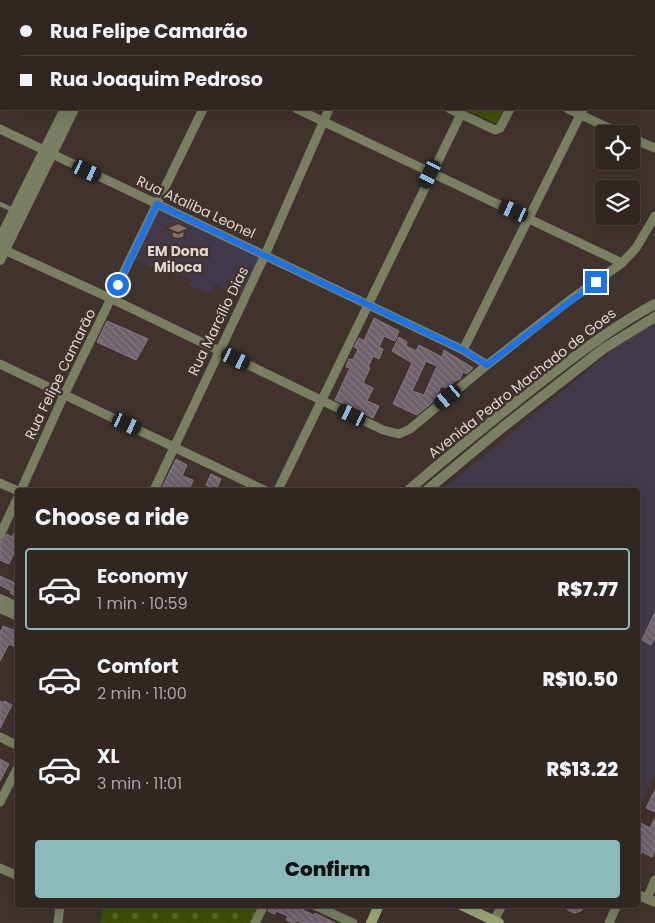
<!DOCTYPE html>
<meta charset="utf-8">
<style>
body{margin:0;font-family:Poppins,sans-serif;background:#382e2a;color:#f1f3f6;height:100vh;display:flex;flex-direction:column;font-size:19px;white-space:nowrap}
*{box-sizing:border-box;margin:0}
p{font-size:16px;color:#a8a5a5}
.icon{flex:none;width:28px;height:28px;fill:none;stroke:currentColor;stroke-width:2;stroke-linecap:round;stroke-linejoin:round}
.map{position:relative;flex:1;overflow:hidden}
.details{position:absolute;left:15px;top:488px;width:625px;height:420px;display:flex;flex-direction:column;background:#302622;border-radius:5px;box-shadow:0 5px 20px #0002,0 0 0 1px #4b4340}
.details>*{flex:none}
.guide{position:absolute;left:0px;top:0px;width:655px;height:110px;box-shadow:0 5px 20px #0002,0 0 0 1px #4b4340;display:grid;align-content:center;height:110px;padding:0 20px;background:#302622}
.tools{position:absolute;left:595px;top:125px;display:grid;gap:10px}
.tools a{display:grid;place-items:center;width:45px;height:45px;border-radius:5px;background:#302622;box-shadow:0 5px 20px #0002,0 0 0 1px #4b4340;font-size:25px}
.end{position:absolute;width:22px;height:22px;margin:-11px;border:6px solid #1a73e8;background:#fff;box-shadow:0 0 0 2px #fff}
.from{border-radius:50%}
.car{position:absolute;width:15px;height:30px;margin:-15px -8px;border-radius:6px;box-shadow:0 0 4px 1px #0007;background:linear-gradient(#222 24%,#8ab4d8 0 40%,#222 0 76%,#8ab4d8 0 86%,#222 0)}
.guide b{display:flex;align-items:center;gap:18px;height:48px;font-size:19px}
.guide b+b{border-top:1px solid #4b4340}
.guide i{width:12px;height:12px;background:#f1f3f6}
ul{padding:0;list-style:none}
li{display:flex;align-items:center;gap:15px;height:82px;margin:0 10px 8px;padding:0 10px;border:2px solid transparent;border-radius:5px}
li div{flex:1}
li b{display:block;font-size:19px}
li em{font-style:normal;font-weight:800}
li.on{border-color:#8bbbb9}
li>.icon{width:45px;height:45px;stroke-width:1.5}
h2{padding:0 20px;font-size:22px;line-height:60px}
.button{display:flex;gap:10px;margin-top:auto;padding:10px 20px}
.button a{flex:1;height:58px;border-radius:5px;background:#8bbbb9;color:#111;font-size:20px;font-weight:800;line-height:58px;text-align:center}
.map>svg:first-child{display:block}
.education{fill:#423a4a}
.cemetery{fill:url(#cemetery-stones)}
.park{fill:#405007}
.building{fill:url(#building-back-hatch);stroke:#877a85;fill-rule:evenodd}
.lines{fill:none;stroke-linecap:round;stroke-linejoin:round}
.service{stroke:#797f60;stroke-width:4.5}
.minor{stroke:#797f60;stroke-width:9}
.tertiary{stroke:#797f60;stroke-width:10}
.secondary{stroke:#9ea876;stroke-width:10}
.route{stroke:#1a73e8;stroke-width:6}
.labels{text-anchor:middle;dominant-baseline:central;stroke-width:5;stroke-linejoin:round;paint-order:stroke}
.street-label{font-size:14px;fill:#ddd5d1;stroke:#40332d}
.poi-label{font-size:14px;font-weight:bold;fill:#ddd5d1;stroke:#40332d}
</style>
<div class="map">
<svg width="655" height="923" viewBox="0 0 655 923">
<defs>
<pattern id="cemetery-stones" width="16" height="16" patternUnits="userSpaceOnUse" patternTransform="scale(1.25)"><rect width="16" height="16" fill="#405007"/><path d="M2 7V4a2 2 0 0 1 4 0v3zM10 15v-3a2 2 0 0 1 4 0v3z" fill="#5b682a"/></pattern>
<pattern id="building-back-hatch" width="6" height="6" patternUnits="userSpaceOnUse" patternTransform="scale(1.25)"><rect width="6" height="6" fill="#6d616c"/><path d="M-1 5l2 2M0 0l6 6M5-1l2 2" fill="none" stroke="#817780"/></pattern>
</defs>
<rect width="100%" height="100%" fill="#40332d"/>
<!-- education -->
<path class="education" d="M158 207 265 255 244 298 215 285 211 294 189 285 191 280 180 274 176 277 131 258Z
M655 321V774L638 811V490H442L638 329Z"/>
<!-- cemetery -->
<path class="cemetery" d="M104 905H259L250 923H100Z"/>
<!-- park -->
<path class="park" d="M464 109H504L497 124Z"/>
<!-- building -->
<path class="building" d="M374 318 399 331 395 341 384 336 379 347 383 349 379 359 373 356 368 367 370 368 363 383 373 388 367 401 379 406 373 418 335 400 350 368 346 367 349 359 353 360 358 349 354 347 359 338 364 341Z
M107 321 148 339 136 360 97 342Z
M399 337 407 342 406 346 416 351 419 345 442 357 444 350 473 368 467 374 463 372 460 379 455 381 448 389 441 386 435 400 417 415 393 404 412 363 392 351ZM426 361 437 366 424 395 412 391Z
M176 459 187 465 182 476 193 480 189 490 182 487 181 490H161Z
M211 474 221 479 216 490 206 485Z
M18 525V554L14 553 9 564 0 560V541L7 534 12 537Z
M0 576 15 583 18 578V597L10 593 11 591 0 585Z
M655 612V637L651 645 642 640Z
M3 626 18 632V648L9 644 0 661V633Z
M0 701 3 703 4 701 12 705 0 728Z
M0 759 9 764 0 781Z
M655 790V812L646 808Z
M655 818V850L652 857 642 852 638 860V825L639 822 650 828Z
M270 905H305L303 910 314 915 315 913 335 923H302L298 921 293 923 286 920 288 916 276 911 275 914 268 911Z
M563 905H587L581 911 575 913 569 911Z"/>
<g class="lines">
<!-- service -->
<path class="service" d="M0 204 13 210"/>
<!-- minor -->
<path class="minor" d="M68 0 70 1
M335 0 338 1
M606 0 609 1
M254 1V0
M378 1 379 0
M509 1V0
M634 1V0
M654 23H655
M297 109 622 263
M450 109 495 130 500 128 510 109
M568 109 622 134
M0 129 463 350 487 365
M631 138 655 148
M0 248 112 299 383 430 399 434 410 429 487 365 570 300 622 263 636 248 655 216
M463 350 583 109
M0 364 264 490
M0 483 18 491
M21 490 64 395 203 109
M154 490 265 255 329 109
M278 490 461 114
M0 535 18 497
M0 737 18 746
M0 802 18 767
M0 868 18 876
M647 898 655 880
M314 905 353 923
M58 923 60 905
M255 923 264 905
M493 923 502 905
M609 923 617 905"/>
<!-- tertiary -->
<path class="tertiary" d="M115 1 116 0
M125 1 126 0
M0 239 65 109
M0 260 74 109
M409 490C450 454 493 420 536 386 574 357 612 327 655 304
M427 490 503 427 603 349 655 317
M0 599 18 607
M0 608 18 616
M638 895 655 902"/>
<!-- secondary -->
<path class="secondary" d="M461 905 499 923
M371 923 379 905"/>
</g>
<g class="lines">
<!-- route -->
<path class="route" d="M118 285 157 204 463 350 487 365 596 282"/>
</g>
<!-- icons -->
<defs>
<g id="school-bare" transform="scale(1.35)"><path d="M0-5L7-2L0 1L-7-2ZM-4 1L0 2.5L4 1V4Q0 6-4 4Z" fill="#8d6e63" stroke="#40332d" stroke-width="2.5" paint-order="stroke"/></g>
</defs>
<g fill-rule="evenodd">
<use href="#school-bare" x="178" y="231"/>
</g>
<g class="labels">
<!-- street labels -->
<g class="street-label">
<text transform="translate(196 207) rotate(25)">Rua Ataliba Leonel</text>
<text transform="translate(218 321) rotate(-64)">Rua Marcílio Dias</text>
<text transform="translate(60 374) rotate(-64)">Rua Felipe Camarão</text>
<text transform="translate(522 383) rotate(-38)">Avenida Pedro Machado de Goes</text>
</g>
<!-- poi labels -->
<g class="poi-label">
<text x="178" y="251">EM Dona<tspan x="178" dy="16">Miloca</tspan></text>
</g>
</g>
</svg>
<div class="tools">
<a><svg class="icon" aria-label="locate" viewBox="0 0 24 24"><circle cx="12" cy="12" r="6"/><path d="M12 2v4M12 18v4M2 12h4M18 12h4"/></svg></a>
<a><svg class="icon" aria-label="layers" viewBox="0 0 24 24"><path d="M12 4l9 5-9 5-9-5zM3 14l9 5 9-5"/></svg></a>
</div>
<i class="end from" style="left:118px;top:285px"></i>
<i class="end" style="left:596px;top:282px"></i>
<i class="car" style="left:87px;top:171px;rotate:115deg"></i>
<i class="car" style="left:430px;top:174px;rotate:206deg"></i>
<i class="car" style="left:514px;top:211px;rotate:294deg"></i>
<i class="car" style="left:236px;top:359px;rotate:116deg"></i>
<i class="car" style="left:448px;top:397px;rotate:230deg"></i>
<i class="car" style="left:352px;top:415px;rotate:296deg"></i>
<i class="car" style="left:127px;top:424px;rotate:115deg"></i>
<div class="guide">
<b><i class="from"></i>Rua Felipe Camarão</b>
<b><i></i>Rua Joaquim Pedroso</b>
</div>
<section class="details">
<h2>Choose a ride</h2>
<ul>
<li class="on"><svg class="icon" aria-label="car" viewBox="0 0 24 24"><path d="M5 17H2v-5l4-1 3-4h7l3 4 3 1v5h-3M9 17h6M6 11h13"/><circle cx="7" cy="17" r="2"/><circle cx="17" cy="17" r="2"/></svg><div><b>Economy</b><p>1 min · 10:59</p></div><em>R$7.77</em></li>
<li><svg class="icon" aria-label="car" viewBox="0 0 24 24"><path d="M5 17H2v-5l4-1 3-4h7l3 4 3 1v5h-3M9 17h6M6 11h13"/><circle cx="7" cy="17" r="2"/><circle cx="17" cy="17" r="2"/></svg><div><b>Comfort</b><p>2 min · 11:00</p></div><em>R$10.50</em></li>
<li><svg class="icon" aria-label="car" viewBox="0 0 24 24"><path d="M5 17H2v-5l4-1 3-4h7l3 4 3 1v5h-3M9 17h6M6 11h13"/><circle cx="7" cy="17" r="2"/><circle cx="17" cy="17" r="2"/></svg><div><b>XL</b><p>3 min · 11:01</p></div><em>R$13.22</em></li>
</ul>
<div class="button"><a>Confirm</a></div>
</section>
</div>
